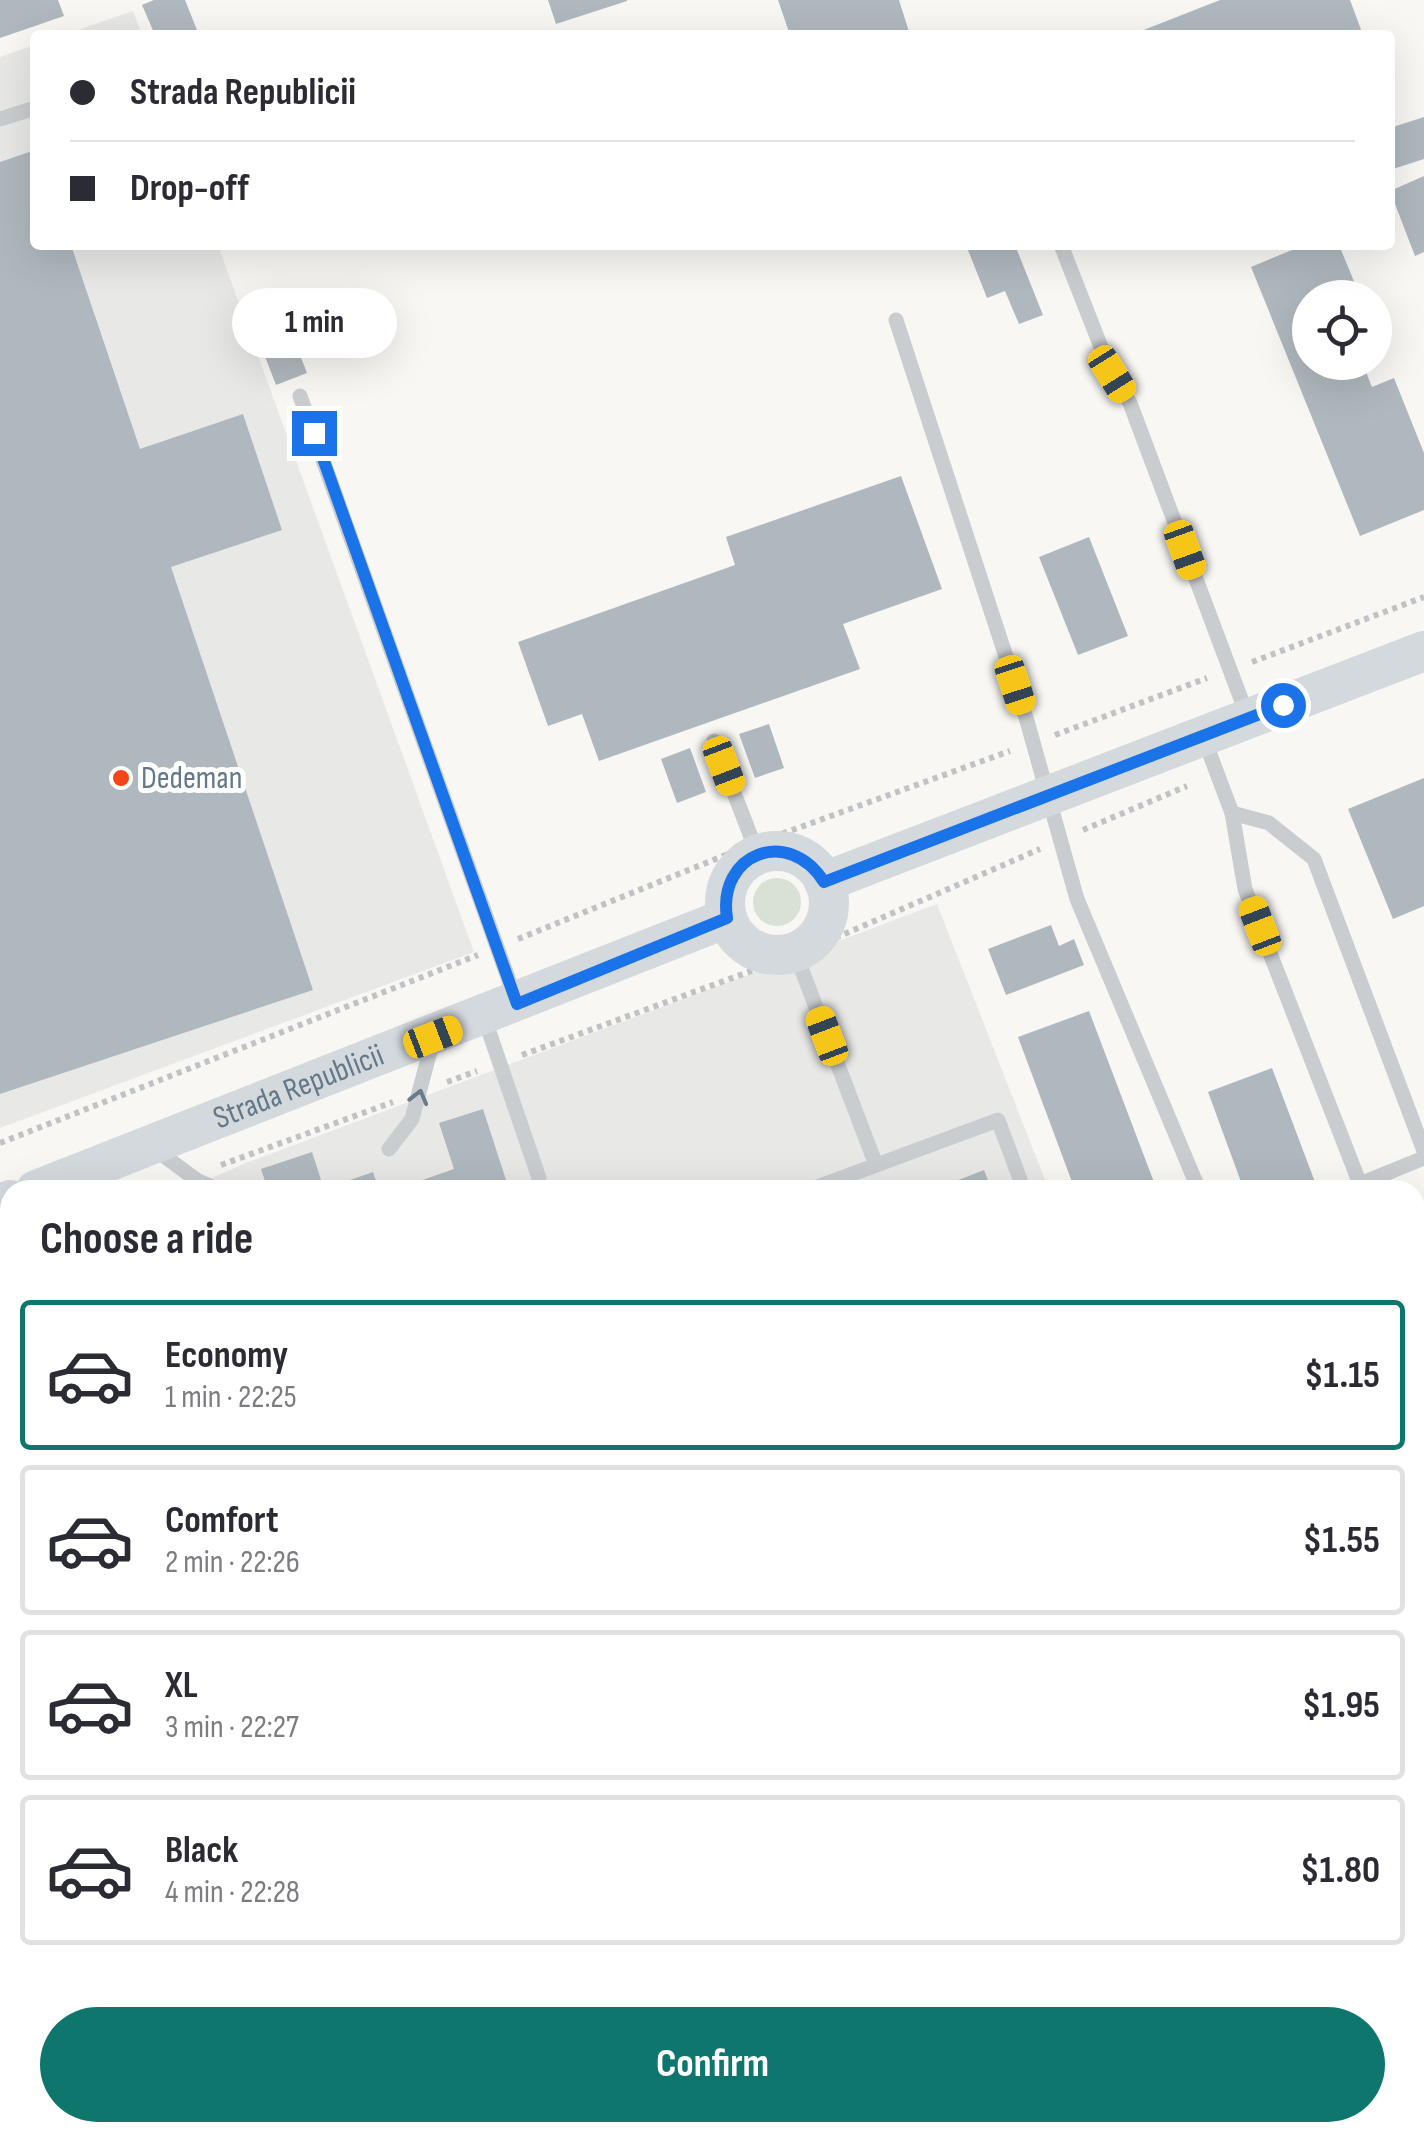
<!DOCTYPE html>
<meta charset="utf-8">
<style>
body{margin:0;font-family:"Sofia Sans Condensed",sans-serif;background:#f2f2f3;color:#2b2b33;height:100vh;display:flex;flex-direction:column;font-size:38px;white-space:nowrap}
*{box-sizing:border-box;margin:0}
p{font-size:32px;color:#7c7c81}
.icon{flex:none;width:55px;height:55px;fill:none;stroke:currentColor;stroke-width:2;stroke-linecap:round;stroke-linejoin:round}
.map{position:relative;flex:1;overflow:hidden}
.sheet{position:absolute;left:0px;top:1180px;width:1425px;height:962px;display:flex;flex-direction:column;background:#fff;border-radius:30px 30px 0 0;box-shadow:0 10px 40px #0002}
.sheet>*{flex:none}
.top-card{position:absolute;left:30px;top:30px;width:1365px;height:220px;border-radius:10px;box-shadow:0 10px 40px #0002;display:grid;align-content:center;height:220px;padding:0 40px;background:#fff}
.tools{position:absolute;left:1292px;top:280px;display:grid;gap:20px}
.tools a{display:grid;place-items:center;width:100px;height:100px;border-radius:50%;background:#fff;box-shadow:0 10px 40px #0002;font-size:50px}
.end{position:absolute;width:45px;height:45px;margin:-22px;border:12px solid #1a73e8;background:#fff;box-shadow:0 0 0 5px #fff}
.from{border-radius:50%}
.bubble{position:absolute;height:70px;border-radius:35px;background:#fff;box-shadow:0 10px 40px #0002;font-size:32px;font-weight:700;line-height:70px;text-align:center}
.car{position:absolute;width:30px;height:60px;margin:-30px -15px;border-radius:12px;box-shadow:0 0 8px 2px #0007;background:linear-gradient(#f5c518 24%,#345 0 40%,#f5c518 0 76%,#345 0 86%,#f5c518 0)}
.top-card b{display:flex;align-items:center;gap:35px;height:95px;font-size:38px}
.top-card b+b{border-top:2px solid #e1e1e2}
.top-card i{width:25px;height:25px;background:#2b2b33}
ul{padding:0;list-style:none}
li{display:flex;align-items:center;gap:30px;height:150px;margin:0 20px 15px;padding:0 20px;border:5px solid #e1e1e2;border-radius:10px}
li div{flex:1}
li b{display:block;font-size:38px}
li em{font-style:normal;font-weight:700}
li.current{border-color:#0f766e}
li>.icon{width:90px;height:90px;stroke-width:1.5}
h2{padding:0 40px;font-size:45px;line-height:120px}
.button{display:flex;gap:20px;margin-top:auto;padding:20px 40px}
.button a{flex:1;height:115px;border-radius:60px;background:#0f766e;color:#fff;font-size:40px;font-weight:700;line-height:115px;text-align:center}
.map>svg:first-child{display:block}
.built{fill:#e8e9e7}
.green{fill:#d9e0d4}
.building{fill:#afb8be}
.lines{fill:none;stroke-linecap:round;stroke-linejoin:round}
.path{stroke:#c0c3c5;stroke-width:6;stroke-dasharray:5 5;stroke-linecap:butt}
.service{stroke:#cacdd0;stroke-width:15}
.secondary{stroke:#d4d9de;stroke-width:40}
.oneway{stroke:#687c8c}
.route{stroke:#1a73e8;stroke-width:12}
.poi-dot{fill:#f44617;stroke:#fff;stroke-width:4}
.labels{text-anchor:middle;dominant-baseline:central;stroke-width:10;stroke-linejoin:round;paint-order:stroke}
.poi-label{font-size:32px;fill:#637888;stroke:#fff;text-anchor:start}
.street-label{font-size:32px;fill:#637888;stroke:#fff}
</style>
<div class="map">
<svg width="1424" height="2142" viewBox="0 0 1424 2142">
<rect width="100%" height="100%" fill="#f8f7f4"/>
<!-- built -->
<path class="built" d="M133 11 142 35H63Z
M35 45V245H218L474 952 0 1128V57Z
M937 904 1049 1190H184L246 1163Z"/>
<!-- green -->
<path class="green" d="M753 902a24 24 0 1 1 48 0a24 24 0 1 1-48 0Z"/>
<!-- building -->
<path class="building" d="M0 0H58L64 16 0 38Z
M154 0H185L199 35H155L142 5Z
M548 0H627V1L556 24Z
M778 0H899L910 35H790Z
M1220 0H1350L1363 35H1131Z
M1424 117V159L1390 170V128Z
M35 150V245H71L140 449 243 414 282 530 171 567 313 990 0 1094V162Z
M1424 176V252L1415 256 1390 191Z
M966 245H1015L1043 315 1019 324 1005 291 987 298Z
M1304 245H1339L1358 291 1341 298H1310V362H1362L1372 387 1394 378 1424 453V510L1360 536 1251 267Z
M295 342 307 373 276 385 264 354Z
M901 476 942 589 843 624 860 669 599 761 582 714 548 726 518 642 735 565 726 537Z
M1089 537 1128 636 1078 655 1039 557Z
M769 724 784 768 755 778 739 734Z
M690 748 706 792 677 803 661 759Z
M1424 778V906L1393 919 1348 809Z
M1051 925 1059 946 1074 939 1084 965 1006 995 988 949Z
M1089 1011 1157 1190H1075L1018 1037Z
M1272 1068 1318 1190H1244L1208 1092Z
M483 1109 508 1186 394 1190 454 1169 439 1123Z
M312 1152 324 1189 373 1172 379 1190H268L261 1169Z
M984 1170 992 1190H933Z
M10 1311V1389L0 1392V1314Z
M1424 1417V1513L1415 1517V1420Z
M10 1623V1712L0 1691V1626Z
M10 1802V1938H9L0 1908V1805Z
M96 2132H259L262 2142H99Z
M677 2132H771V2133L745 2142H681Z
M789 2132H966L969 2142H760Z
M1032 2132H1107L1110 2142H1034Z"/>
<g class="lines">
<!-- path -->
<path class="path" d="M1252 662 1424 597
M1055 735 1207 678
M1083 830 1187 786
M773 837 1010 751
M518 939 733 852
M817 946 1040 849
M522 1055 773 963
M447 1082 477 1071
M0 1143 478 955
M221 1165 393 1102
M0 1255 10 1250"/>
<!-- service -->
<path class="service" d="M0 119 35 108
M1061 245 1112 375 1130 403 1247 715
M896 320 1027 721 1077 899 1199 1190
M300 396 516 1000
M1203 736 1232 813 1245 889 1360 1184 1424 1158
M714 741 758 855
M1232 813 1269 823 1314 859 1424 1151
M795 952 876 1165
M484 1017 539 1178 537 1190
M152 1147 198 1181 219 1190
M389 1149 412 1119 433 1040
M809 1190 998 1120 1024 1190
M627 2132 630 2142
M507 2142 526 2132"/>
<!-- secondary -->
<g class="secondary">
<circle cx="777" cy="903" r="52"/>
<path d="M824 882 1424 651"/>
<path id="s1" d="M36 1190 727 918"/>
<path d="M0 1204 10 1200"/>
</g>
</g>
<!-- one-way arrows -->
<defs><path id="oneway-chevron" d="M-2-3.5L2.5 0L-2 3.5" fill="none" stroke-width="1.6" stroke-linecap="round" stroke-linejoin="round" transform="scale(2.5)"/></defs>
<use class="oneway" href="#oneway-chevron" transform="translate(419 1097) rotate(-75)"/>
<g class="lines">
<!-- route -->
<path class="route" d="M314 433 517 1004 727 918C717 853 789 826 824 882L1283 705"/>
</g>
<!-- markers -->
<circle class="poi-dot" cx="121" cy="778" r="10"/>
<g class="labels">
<!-- poi labels -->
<g class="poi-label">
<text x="141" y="778">Dedeman</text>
</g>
<!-- street labels -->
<g class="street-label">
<text stroke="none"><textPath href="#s1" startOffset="282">Strada Republicii</textPath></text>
</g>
</g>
</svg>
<div class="tools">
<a><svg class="icon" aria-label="locate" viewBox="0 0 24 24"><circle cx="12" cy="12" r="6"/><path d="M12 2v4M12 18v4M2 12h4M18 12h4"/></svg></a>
</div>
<i class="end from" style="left:1283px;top:705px"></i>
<i class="end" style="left:314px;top:433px"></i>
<div class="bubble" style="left:232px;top:288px;width:165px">1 min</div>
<i class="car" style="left:1112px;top:374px;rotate:148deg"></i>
<i class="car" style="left:1185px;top:550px;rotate:160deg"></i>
<i class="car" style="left:1015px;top:685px;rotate:162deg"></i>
<i class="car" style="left:724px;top:766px;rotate:159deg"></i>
<i class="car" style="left:1260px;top:926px;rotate:339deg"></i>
<i class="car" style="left:827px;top:1036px;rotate:339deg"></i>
<i class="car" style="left:433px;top:1037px;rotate:69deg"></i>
<div class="top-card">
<b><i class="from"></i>Strada Republicii</b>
<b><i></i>Drop-off</b>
</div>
<section class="sheet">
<h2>Choose a ride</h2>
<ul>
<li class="current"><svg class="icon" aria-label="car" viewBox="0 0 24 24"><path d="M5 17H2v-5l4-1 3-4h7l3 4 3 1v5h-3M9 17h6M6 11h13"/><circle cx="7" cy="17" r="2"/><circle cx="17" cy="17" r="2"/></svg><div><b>Economy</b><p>1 min · 22:25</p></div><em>$1.15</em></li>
<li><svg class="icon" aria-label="car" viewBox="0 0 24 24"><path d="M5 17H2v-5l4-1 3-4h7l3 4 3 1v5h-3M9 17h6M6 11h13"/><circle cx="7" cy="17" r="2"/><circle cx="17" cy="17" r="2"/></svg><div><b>Comfort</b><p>2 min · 22:26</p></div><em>$1.55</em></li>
<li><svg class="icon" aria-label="car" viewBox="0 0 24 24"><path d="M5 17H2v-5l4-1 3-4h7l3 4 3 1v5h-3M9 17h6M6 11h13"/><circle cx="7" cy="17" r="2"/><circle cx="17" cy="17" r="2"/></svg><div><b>XL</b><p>3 min · 22:27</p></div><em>$1.95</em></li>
<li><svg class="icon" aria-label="car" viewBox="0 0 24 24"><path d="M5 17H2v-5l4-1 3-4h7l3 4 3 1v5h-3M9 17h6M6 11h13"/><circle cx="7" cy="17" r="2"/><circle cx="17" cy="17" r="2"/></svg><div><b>Black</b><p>4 min · 22:28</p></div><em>$1.80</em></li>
</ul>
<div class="button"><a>Confirm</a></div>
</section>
</div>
